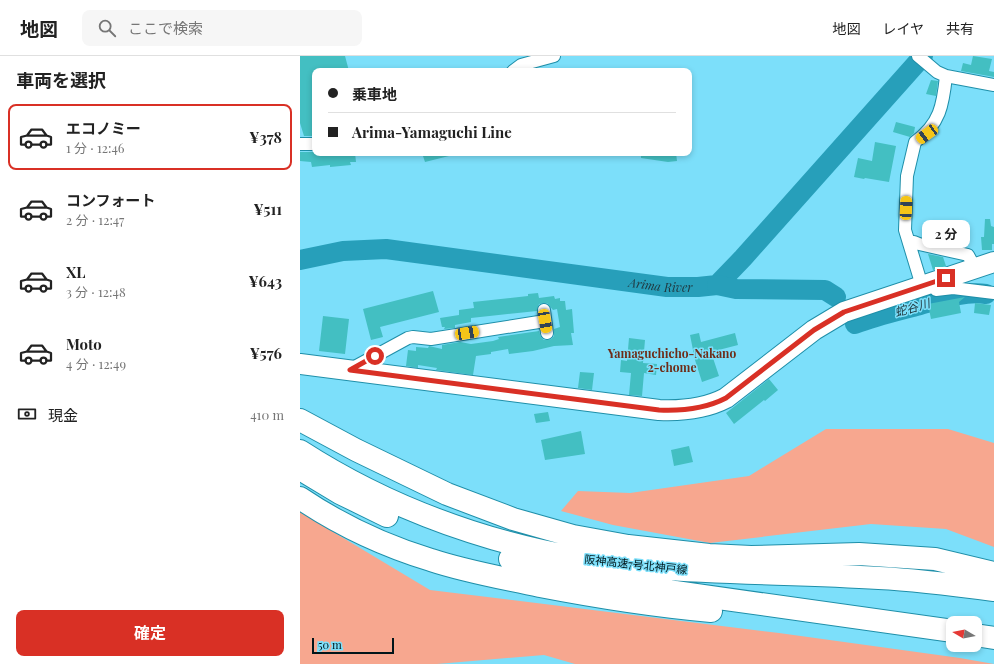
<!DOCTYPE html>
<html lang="ja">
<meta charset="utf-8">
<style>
body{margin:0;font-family:"Playfair Display","Noto Sans JP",serif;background:#f6f6f6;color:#222;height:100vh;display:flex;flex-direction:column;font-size:15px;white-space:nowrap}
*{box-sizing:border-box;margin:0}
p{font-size:13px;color:#767676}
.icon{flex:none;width:22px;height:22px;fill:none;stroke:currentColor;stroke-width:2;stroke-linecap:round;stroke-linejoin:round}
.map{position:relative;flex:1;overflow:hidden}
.panel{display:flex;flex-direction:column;background:#fff;width:300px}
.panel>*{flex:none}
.guide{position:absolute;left:12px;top:12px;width:380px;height:88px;border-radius:8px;box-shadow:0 2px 6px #0003;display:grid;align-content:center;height:88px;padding:0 16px;background:#fff}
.needle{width:26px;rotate:280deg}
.fabs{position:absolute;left:646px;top:560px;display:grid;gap:8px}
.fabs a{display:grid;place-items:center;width:36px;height:36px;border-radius:8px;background:#fff;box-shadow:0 2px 6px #0003;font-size:20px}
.scale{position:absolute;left:12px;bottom:10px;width:82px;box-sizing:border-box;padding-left:4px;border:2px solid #01151a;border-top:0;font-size:11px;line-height:14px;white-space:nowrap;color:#01151a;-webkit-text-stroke:3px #7cdffa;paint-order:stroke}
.end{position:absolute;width:18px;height:18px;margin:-9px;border:5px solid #d93025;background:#fff;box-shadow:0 0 0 2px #fff}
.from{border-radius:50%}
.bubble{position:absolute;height:28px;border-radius:8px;background:#fff;box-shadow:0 2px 6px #0003;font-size:13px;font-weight:700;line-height:28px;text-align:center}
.car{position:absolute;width:12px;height:24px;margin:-12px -6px;border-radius:5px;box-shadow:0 0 3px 1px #0007;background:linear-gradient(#f5c518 24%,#345 0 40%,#f5c518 0 76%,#345 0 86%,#f5c518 0)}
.guide b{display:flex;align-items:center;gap:14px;height:38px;font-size:15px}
.guide b+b{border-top:1px solid #e0e0e0}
.guide i{width:10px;height:10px;background:#222}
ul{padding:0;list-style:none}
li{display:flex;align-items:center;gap:12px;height:66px;margin:0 8px 6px;padding:0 8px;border:2px solid transparent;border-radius:8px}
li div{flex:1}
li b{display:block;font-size:15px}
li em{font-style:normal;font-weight:700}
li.selected{border-color:#d93025}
li>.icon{width:36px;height:36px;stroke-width:1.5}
h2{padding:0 16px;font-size:18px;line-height:48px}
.pay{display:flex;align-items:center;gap:10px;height:44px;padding:0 16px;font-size:15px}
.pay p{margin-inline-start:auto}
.cta{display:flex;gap:8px;margin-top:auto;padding:8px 16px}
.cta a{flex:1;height:46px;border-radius:8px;background:#d93025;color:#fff;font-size:16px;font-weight:700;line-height:46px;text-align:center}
header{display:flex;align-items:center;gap:24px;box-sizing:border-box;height:56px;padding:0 20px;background:#fff;border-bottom:1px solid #e0e0e0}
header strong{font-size:19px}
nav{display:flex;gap:22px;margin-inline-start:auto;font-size:14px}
.search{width:280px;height:36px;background:#f6f6f6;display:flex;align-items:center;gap:10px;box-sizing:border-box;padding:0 14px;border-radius:8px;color:#767676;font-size:15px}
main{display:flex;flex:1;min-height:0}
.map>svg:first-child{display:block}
.green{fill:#f7a78f}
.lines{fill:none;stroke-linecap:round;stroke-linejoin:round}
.river{stroke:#279fba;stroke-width:20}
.building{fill:#43bfc2}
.minor-casing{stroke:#1f8fa9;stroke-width:14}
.primary-casing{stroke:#1f8fa9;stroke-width:22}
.motorway-casing{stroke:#1f8fa9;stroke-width:24}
.minor{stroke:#fff;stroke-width:12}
.primary{stroke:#fff;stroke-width:20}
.motorway{stroke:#fff;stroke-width:22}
.route{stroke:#d93025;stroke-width:5}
.labels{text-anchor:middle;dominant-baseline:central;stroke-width:3;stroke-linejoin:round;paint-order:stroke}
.street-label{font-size:11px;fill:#01151a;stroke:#7cdffa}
.water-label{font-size:12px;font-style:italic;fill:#20383f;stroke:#7cdffa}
.neighbourhood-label{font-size:12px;font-weight:bold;fill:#6e2c17;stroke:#7cdffa}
</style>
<header>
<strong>地図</strong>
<div class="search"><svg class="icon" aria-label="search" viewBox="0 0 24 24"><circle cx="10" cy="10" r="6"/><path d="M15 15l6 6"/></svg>ここで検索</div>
<nav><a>地図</a><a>レイヤ</a><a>共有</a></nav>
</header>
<main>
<section class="panel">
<h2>車両を選択</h2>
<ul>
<li class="selected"><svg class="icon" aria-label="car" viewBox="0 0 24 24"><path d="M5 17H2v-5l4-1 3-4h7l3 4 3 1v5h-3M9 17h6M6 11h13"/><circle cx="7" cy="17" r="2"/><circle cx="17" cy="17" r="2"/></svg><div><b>エコノミー</b><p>1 分 · 12:46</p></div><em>¥378</em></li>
<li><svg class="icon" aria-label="car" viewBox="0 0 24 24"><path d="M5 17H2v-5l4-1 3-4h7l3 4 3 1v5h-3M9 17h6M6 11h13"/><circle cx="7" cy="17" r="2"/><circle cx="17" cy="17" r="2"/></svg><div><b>コンフォート</b><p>2 分 · 12:47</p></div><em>¥511</em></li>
<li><svg class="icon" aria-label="car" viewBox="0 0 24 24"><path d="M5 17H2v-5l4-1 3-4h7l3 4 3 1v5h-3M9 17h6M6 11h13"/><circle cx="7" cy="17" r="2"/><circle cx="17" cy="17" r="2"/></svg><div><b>XL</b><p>3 分 · 12:48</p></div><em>¥643</em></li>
<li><svg class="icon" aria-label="car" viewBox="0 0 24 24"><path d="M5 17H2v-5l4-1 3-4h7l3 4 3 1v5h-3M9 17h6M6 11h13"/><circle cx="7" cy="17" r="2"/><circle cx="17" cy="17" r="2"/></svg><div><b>Moto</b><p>4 分 · 12:49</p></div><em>¥576</em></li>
</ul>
<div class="pay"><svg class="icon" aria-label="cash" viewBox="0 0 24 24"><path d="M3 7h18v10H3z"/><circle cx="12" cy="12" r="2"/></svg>現金<p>410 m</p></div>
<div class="cta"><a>確定</a></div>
</section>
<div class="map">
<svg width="694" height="608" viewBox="0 0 694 608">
<rect width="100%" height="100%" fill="#7cdffa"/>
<!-- green -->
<path class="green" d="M526 373H648L694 387V491L646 473 571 468 410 487 313 469 261 455 278 435 330 437 449 420Z
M0 456 130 534 479 577 660 602 694 608H275L244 599 137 608H0Z"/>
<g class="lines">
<!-- river -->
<g class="river">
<path id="s1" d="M0 204 43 195 86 193 367 231H398L417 229 443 202 623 0"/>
<path d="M417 229 436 233 525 234 536 241"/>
<path d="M555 268C576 260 598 255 620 249 642 243 663 235 686 238"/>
</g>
</g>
<!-- building -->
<path class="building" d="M0 0H45L49 15H15V80H4L0 67Z
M673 0 692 3 689 15 694 16V21L661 15 663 7 671 9Z
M631 24 638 25 636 40 626 38Z
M596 66 615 71 614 77 610 81 593 76Z
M575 86 596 90 589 126 565 122 564 123 554 121 558 102 572 105Z
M0 96H15V97H55L56 106H50L51 109 30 111V109L12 111 11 106 0 105Z
M122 97H148L149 100 125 106Z
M341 97H376L377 105 368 106 341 102Z
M685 163H690L691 170 694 171V188H692V194H682L681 181H684Z
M628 198 643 201 646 210 633 214Z
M133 235 139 256 80 271 83 281 71 284 63 253Z
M238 237 239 242 254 240 255 243 260 242V245H265L266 254 272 253 274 277H271L273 289 254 290 233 295 209 298 208 293 191 296V298L176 300 173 319 136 314 137 312 118 309V312L106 310 108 294 116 295V291L128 292 129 290 142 293V289L160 286 171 288 193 285 199 283 198 281 239 275 241 281 244 284H248L251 283 254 280V273L260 271 257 253 253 254 247 247H243L239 248 237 255 171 262V266L155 269V272L144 273 145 271H142L140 262 159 259V254L174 252 173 246 228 240V238Z
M665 241 659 246 661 257 631 263 628 248Z
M675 247 691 249 689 259 674 257Z
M23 260 49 263 45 298 19 295Z
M399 277 401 286 435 277 438 289 411 296 419 320 402 326 395 304 390 279Z
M329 282 345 284 343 307 357 308 356 319 344 317 342 340 329 339 331 317 320 316 321 304 327 305Z
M280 316 294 317 292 334 278 332Z
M469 323 478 334 465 345 464 344 434 368 426 357Z
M248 356 250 365 236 367 234 358Z
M281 375 285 398 245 404 241 384Z
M389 390 393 406 374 410 371 394Z"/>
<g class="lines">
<!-- minor casing -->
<g class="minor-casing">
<path id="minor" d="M618 0 637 16 646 20 694 29
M213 15 221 9 254 0
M0 88H15
M609 186H614L619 188 668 199 675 212
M633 229 636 234 653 232 694 237
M622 230 605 174 607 120 615 86C640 68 643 49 646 20
M244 254 247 277
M51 313 108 282 113 281 131 283 245 265"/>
</g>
<!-- primary casing -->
<g class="primary-casing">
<path id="primary" d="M0 308 359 354C382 355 405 353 426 342L514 274 544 256 694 206"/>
</g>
<!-- motorway casing -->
<g class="motorway-casing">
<path id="motorway" d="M0 364 56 394 147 438 213 463 273 480 328 490 409 499 451 501 559 498 635 503 694 517
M0 395C107 464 230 502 356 512 430 518 505 517 579 522 618 524 656 529 694 534
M0 413 40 437 87 460
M0 442C40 469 85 490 131 504 167 516 204 522 240 530 297 541 354 550 411 555
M210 503 258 515 375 536 653 575
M675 579 694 582"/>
</g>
<!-- minor -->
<use href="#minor" class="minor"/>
<!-- primary -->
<use href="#primary" class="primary"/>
<!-- motorway -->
<use href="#motorway" class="motorway"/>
</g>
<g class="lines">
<!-- route -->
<path class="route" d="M75 300 50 314 359 354C382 355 405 353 426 342L514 274 544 256 646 222"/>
</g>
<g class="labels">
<!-- street labels -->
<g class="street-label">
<text transform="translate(336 508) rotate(6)">阪神高速7号北神戸線</text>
</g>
<!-- water labels -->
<g class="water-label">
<text stroke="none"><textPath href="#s1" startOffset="364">Arima River</textPath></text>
<text transform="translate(612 251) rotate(-16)">蛇谷川</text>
</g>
<!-- neighbourhood labels -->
<g class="neighbourhood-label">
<text x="372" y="297">Yamaguchicho-Nakano<tspan x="372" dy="14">2-chome</tspan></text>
</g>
</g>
</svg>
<div class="fabs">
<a><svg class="needle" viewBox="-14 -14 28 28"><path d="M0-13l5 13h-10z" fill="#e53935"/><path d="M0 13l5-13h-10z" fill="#767676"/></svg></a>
</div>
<div class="scale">50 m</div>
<i class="end from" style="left:75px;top:300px"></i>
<i class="end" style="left:646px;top:222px"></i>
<div class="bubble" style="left:622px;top:164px;width:48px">2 分</div>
<i class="car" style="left:627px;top:78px;rotate:234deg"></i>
<i class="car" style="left:606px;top:152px;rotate:2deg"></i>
<i class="car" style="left:245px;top:265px;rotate:170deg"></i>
<i class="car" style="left:167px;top:277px;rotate:80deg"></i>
<div class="guide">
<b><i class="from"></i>乗車地</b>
<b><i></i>Arima-Yamaguchi Line</b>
</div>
</div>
</main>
